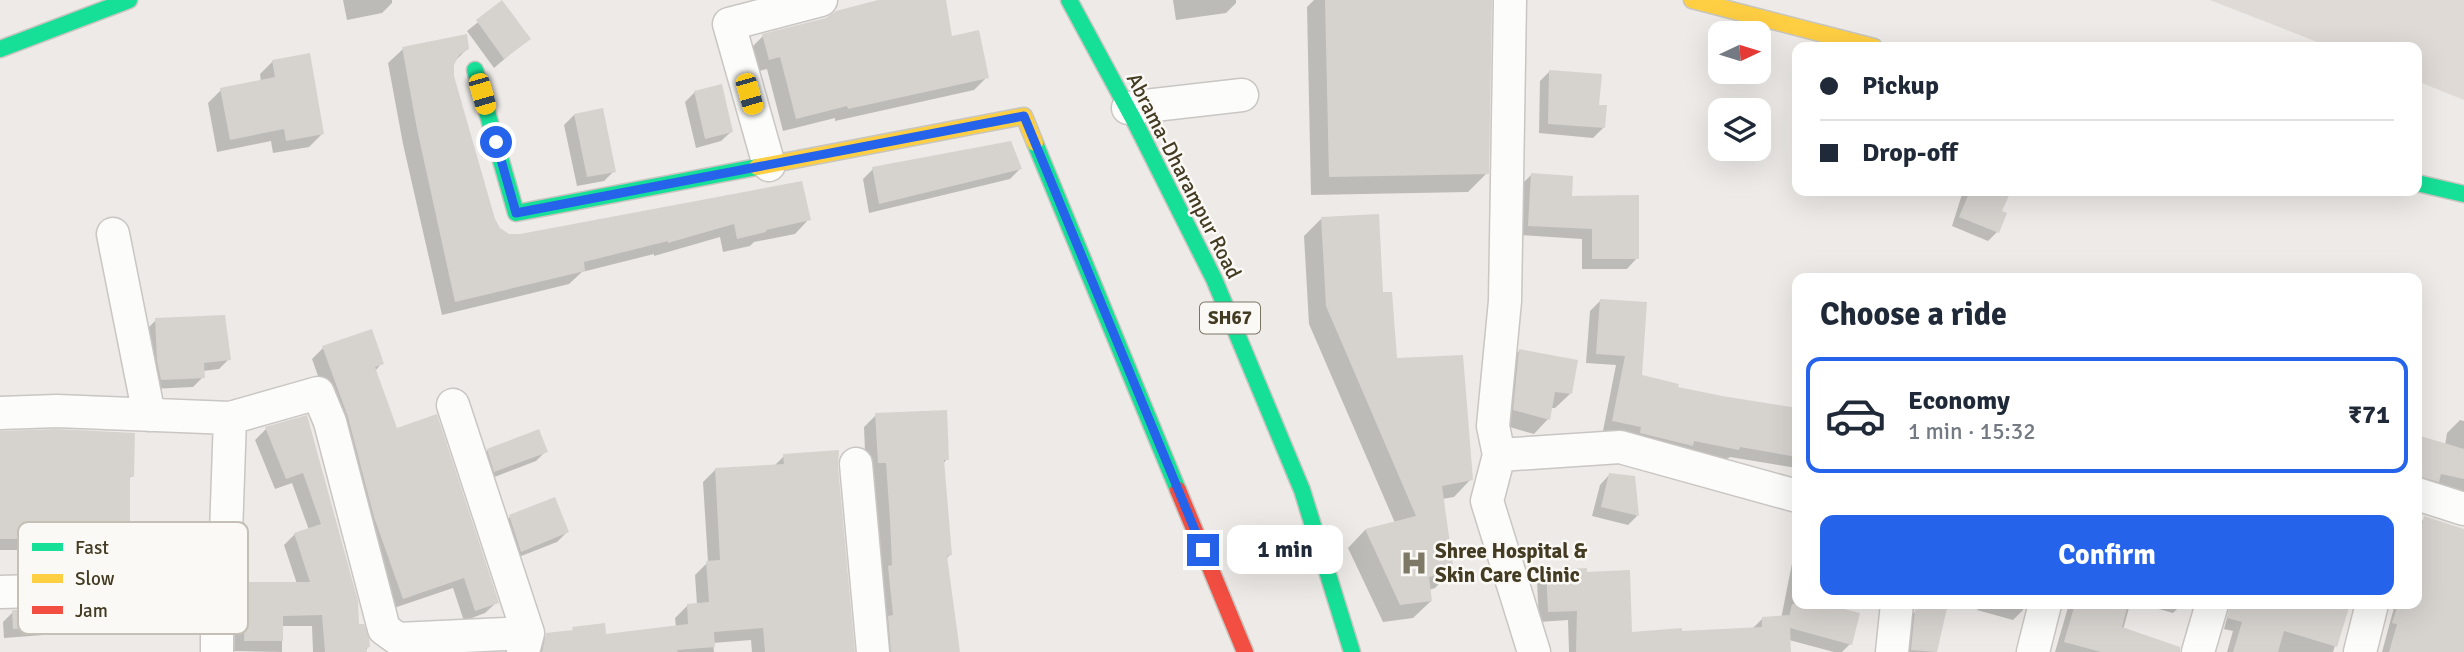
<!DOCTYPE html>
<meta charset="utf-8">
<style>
body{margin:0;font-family:Signika,sans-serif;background:#f2f2f3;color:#1f2937;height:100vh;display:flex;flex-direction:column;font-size:26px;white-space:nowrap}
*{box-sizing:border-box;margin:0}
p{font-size:23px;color:#747a83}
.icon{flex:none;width:38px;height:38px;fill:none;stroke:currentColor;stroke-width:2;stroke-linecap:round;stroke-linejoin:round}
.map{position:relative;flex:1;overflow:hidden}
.sheet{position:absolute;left:1792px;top:273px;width:630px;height:336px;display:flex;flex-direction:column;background:#fff;border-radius:14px;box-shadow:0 7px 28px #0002}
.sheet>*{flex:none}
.guide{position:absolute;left:1792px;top:42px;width:630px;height:154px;border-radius:14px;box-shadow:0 7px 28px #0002;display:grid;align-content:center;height:154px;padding:0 28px;background:#fff}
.needle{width:46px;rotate:86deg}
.fabs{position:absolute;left:1708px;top:21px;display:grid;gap:14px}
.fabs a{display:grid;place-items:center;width:63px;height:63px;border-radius:14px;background:#fff;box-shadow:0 7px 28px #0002;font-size:35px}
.end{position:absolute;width:32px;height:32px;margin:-16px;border:9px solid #2563eb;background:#fff;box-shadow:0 0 0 4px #fff}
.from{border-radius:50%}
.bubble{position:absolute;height:49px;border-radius:14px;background:#fff;box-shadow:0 7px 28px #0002;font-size:23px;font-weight:700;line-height:49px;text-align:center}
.car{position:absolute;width:21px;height:42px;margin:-21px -10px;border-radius:9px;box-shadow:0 0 5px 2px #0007;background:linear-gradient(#f5c518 24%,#345 0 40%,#f5c518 0 76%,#345 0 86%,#f5c518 0)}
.guide b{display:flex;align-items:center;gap:24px;height:66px;font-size:26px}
.guide b+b{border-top:2px solid #e0e1e3}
.guide i{width:18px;height:18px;background:#1f2937}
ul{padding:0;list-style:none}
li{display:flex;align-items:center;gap:21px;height:116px;margin:0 14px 10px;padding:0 14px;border:4px solid transparent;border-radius:14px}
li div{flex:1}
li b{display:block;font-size:26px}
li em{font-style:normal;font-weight:700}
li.active{border-color:#2563eb}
li>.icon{width:63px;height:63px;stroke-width:1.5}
h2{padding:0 28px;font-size:32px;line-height:84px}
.cta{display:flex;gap:14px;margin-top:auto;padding:14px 28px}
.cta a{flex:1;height:80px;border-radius:14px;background:#2563eb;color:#fff;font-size:28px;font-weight:700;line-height:80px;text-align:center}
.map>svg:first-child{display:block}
.built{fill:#dfdad5}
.shadow{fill:#0003}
.building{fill:#d6d3cf}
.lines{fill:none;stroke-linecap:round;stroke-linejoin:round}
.street-casing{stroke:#c9c6c3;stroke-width:35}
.fast-casing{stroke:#c8c5bf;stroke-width:19}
.slow-casing{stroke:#c8c5bf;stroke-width:19}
.jam-casing{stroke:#c8c5bf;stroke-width:19}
.street{stroke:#fcfcfb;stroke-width:32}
.fast{stroke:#16e098;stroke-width:16}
.slow{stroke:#ffcf43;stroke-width:16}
.jam{stroke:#f24e42;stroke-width:16}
.route{stroke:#2563eb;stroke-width:9}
.labels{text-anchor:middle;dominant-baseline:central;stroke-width:5;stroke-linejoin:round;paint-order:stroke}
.shield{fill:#fbf9f6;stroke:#7a7462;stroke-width:2}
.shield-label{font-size:19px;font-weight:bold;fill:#433b22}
.street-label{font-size:21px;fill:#433b22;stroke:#fbf9f6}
.poi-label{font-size:21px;font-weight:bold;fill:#433b22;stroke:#fbf9f6;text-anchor:start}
.key{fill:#fbf9f6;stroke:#c4c0b6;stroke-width:2}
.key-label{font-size:19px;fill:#433b22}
</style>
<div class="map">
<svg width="2464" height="652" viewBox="0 0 2464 652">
<rect width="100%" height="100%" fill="#edeae7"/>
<!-- built -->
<path class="built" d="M2210 0H2464V100L2417 81V47H2330Z"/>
<!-- shadow -->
<path class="shadow" d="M343 0H392V3L382 13 347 20Z
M880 0H944L951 38 987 77 974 90 835 121V118L783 131 767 69 756 72 750 49 763 36 826 19Z
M1173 0H1236V3L1226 13 1176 20Z
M1314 0H1490L1487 173 1468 192 1311 195 1307 7Z
M502 3 528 39 494 68 467 31Z
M468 48 453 63 452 76 493 220 499 229 508 235 809 219 795 234 754 242 750 246 723 252 720 237 654 256V254L582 272 569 284 442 315 403 144 388 63 403 49Z
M273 61 322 134 309 147 273 153 271 141 217 152 208 103 221 90 261 82 260 74Z
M1550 71 1598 107 1603 128 1593 138 1539 133 1540 81Z
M695 92 732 131 721 141 696 148 685 102Z
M574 115 614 171 604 181 577 186 564 125Z
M873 169H1020L1010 179 869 213 863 179Z
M1531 175 1570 198 1637 258 1627 269H1582V239L1519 235 1521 185Z
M1963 191H2009L2000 212 1997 232 1988 241 1952 226Z
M1321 219 1381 294 1395 360 1471 479 1454 497 1442 499 1452 571 1435 588 1429 590 1431 601 1413 618 1383 622 1348 548 1365 530 1395 523 1309 324 1304 236Z
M1600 301 1640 376 1676 388 1722 398 1797 410V468L1730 457 1727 459 1603 431 1616 365 1586 363 1590 311Z
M156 320 229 359 219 369 203 371V377L193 387 151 389 146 330Z
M323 348 382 363 375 371 396 430 497 602 485 613 464 621 453 588 391 609 337 429 312 359Z
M1519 351 1570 394 1555 408H1550L1548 419 1534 434 1499 424 1505 366Z
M876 415 947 459 943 464 950 555 946 559 958 652H878L880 576 874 475H866L864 427Z
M306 417 357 626 368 647 365 652H313L312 626H282V652L234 651 236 595 247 584H297L284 545 295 534 309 530 292 483 275 489 255 440 266 429Z
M2460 420 2464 421V494L2417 484V439L2419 438 2445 445 2447 433Z
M0 433 132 476 128 479 129 536 117 548 66 549V546L28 545 22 550H0Z
M488 450 546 451 536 461 484 481 478 460Z
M784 456 853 652H752L751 640 713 643 714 652H535V647L547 635 605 636 676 627 675 618 688 605H697L695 575 708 562 703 482 715 470 774 466Z
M1610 474 1637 516 1628 525 1592 516 1600 485Z
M510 517 567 532 557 542 511 560 500 527Z
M2425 518 2464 532V652H2382L2395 604H2417V526Z
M1797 538V604H1836L1835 608 1850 644 1842 652H1834L1789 640 1790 652H1569L1568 620 1539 622 1537 581 1547 571 1585 573 1631 634 1752 629 1762 619H1781Z
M1980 604H2025L2023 610 2013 620 1977 610Z
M2069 604H2130L2123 630 2164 652H2055Z
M2141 604H2182L2173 613Z
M2231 604H2348L2333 652H2227L2233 631 2224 629Z
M1916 611 1943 617 1935 652H1903L1906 620Z
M13 612 54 625 44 635 4 638 3 622Z"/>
<!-- building -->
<path class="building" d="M502 0 531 39 504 59 476 20Z
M878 0H946L952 36 979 30 989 78 848 109 847 106 796 119 780 57 769 60 762 34 826 18 836 11Z
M1325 0H1492L1489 174 1329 177Z
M467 34 469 49 459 55 454 65V76L495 219 500 228 509 234H520L802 181 811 220 766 230V232L737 239 734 224 668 243V241L584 262 585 271 455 302 417 129 402 47Z
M310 53 324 134 286 141 284 129 230 140 220 88 275 77 272 60Z
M1549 70 1602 74 1599 105H1607L1605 128 1548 124Z
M722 84 733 132 705 139 694 91Z
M603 108 616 172 587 177 574 114Z
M1011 141 1022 169 879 204 872 167Z
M1531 173 1573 176 1572 196 1639 195V259H1592V229L1528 226Z
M1970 191H2011L2002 211 2007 213 1999 233 1959 217Z
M1379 214 1383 292H1392L1397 358 1463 355 1473 480 1442 486 1454 572 1429 577 1432 601 1400 605 1365 529 1416 516 1326 306 1321 217Z
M1600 299 1647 302 1642 375 1679 384 1678 387 1722 396 1797 408V457L1740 447 1739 450 1694 441 1693 446 1640 433 1641 427 1612 421 1625 356 1596 354Z
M225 315 231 360 204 363 205 378 161 380 157 361 155 318Z
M372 329 384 364 375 367 397 428 437 414 499 603 475 611 464 578 403 599 374 517 348 417 322 346Z
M1519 349 1578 360 1572 394 1555 392 1550 420 1513 410Z
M947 410 949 460H944L952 555 947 556 960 652H891L888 616 893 615 888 566 892 565 890 520 886 463H878L875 413Z
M307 415 358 601 359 624H364L369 638 370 647 366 648 367 652H325L322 615 283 616V641H244L246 582H310L294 533 321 524 303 473 286 479 265 427Z
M57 429 135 433 134 477 130 476V537L77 538V535L36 534V539H0V431Z
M539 429 548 452 494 472 487 449Z
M2417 435 2464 449V479L2441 474 2439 482 2417 476Z
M839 450 838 466 855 652H765L763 628 714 632 715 647 677 650 678 652H542L546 633 573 630 572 627 605 623 606 634 688 624 687 604 709 602 706 561 720 560 715 468 784 464 783 454Z
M1609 473 1635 476 1639 516 1601 507Z
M555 497 569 532 521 552 509 515Z
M2424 516 2464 529V652H2389L2397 624 2392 623 2398 604H2417V547Z
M1587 568V572L1630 570 1632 632 1682 628V631L1762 627V617L1789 615V617L1792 604H1825L1860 613 1852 645 1790 628 1791 652H1576L1577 611 1548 612 1546 570Z
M1919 604H1948L1937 652 1911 650 1915 609 1918 610Z
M2075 604H2128L2122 627 2180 647V652H2101L2064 642Z
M2230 604H2350L2337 647 2284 631 2278 652H2233L2242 622 2227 618Z
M54 609 56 626 13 629 12 610Z"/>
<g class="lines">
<!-- street casing -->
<g class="street-casing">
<path id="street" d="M1510 0 1505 301 1493 426 1499 455 1487 501 1534 652
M1128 108 1242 95
M769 165 729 24 821 0
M113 234 149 415
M453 405 528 633 523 652
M0 413 57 411 230 418 318 393 330 422 384 629 398 639 528 633
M1499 455 1620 447 1797 496
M856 464 873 652
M2417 494 2464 509
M0 592 217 586
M217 652V586L225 563 230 418
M1892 652 1897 604
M2033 652 2045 604
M2198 652 2212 604
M2360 652 2372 604"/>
</g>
<!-- fast casing -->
<g class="fast-casing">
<path id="fast" d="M1069 0 1135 122 1214 279 1302 490 1352 652
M0 49 129 0
M475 70 516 213 757 167
M1035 143 1178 490
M2417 183 2464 194"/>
</g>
<!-- slow casing -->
<g class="slow-casing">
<path id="slow" d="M1692 0 1874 47
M757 167 1024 116 1035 143"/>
</g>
<!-- jam casing -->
<g class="jam-casing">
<path id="jam" d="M1178 490 1245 652"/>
</g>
<!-- street -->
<use href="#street" class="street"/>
<!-- fast -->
<use href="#fast" class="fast"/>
<!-- slow -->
<use href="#slow" class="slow"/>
<!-- jam -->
<use href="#jam" class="jam"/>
</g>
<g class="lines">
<!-- route -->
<path class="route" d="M496 142 516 213 1024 116 1203 550"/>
</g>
<!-- icons -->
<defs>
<g id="hospital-bare" transform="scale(2.1)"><path d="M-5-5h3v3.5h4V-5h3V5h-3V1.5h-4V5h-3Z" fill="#7e7867" stroke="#fbf9f6" stroke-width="2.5" paint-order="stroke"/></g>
</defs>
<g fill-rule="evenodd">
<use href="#hospital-bare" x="1414" y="563"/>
</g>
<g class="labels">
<!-- shield labels -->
<rect class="shield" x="1200" y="302.5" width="60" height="31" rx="5"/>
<g class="shield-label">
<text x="1230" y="318">SH67</text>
</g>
<!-- street labels -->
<g class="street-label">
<text transform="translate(1184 176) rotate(63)">Abrama-Dharampur Road</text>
</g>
<!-- poi labels -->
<g class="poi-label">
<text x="1435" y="551">Shree Hospital &amp;<tspan x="1435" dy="24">Skin Care Clinic</tspan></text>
</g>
</g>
<!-- legend -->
<rect x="18" y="522" width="230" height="112" rx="10" class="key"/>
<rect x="32" y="543" width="31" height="8" fill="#16e098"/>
<rect x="32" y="574" width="31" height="9" fill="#ffcf43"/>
<rect x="32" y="606" width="31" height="8" fill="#f24e42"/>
<g class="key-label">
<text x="75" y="554">Fast</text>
<text x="75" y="585">Slow</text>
<text x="75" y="617">Jam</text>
</g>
</svg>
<div class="fabs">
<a><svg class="needle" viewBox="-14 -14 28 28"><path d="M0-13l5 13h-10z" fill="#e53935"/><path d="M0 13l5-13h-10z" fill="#747a83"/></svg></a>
<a><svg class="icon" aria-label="layers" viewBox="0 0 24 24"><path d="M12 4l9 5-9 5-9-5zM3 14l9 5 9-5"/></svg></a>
</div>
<i class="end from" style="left:496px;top:142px"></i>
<i class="end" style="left:1203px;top:550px"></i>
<div class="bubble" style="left:1227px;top:525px;width:116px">1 min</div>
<i class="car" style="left:482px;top:94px;rotate:164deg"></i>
<i class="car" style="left:749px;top:94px;rotate:164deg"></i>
<div class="guide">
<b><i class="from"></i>Pickup</b>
<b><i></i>Drop-off</b>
</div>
<section class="sheet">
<h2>Choose a ride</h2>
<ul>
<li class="active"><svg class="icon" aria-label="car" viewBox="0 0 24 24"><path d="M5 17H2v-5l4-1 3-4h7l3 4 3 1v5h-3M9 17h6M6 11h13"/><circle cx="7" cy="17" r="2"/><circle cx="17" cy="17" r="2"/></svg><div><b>Economy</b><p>1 min · 15:32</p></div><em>₹71</em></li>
</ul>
<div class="cta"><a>Confirm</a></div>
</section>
</div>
